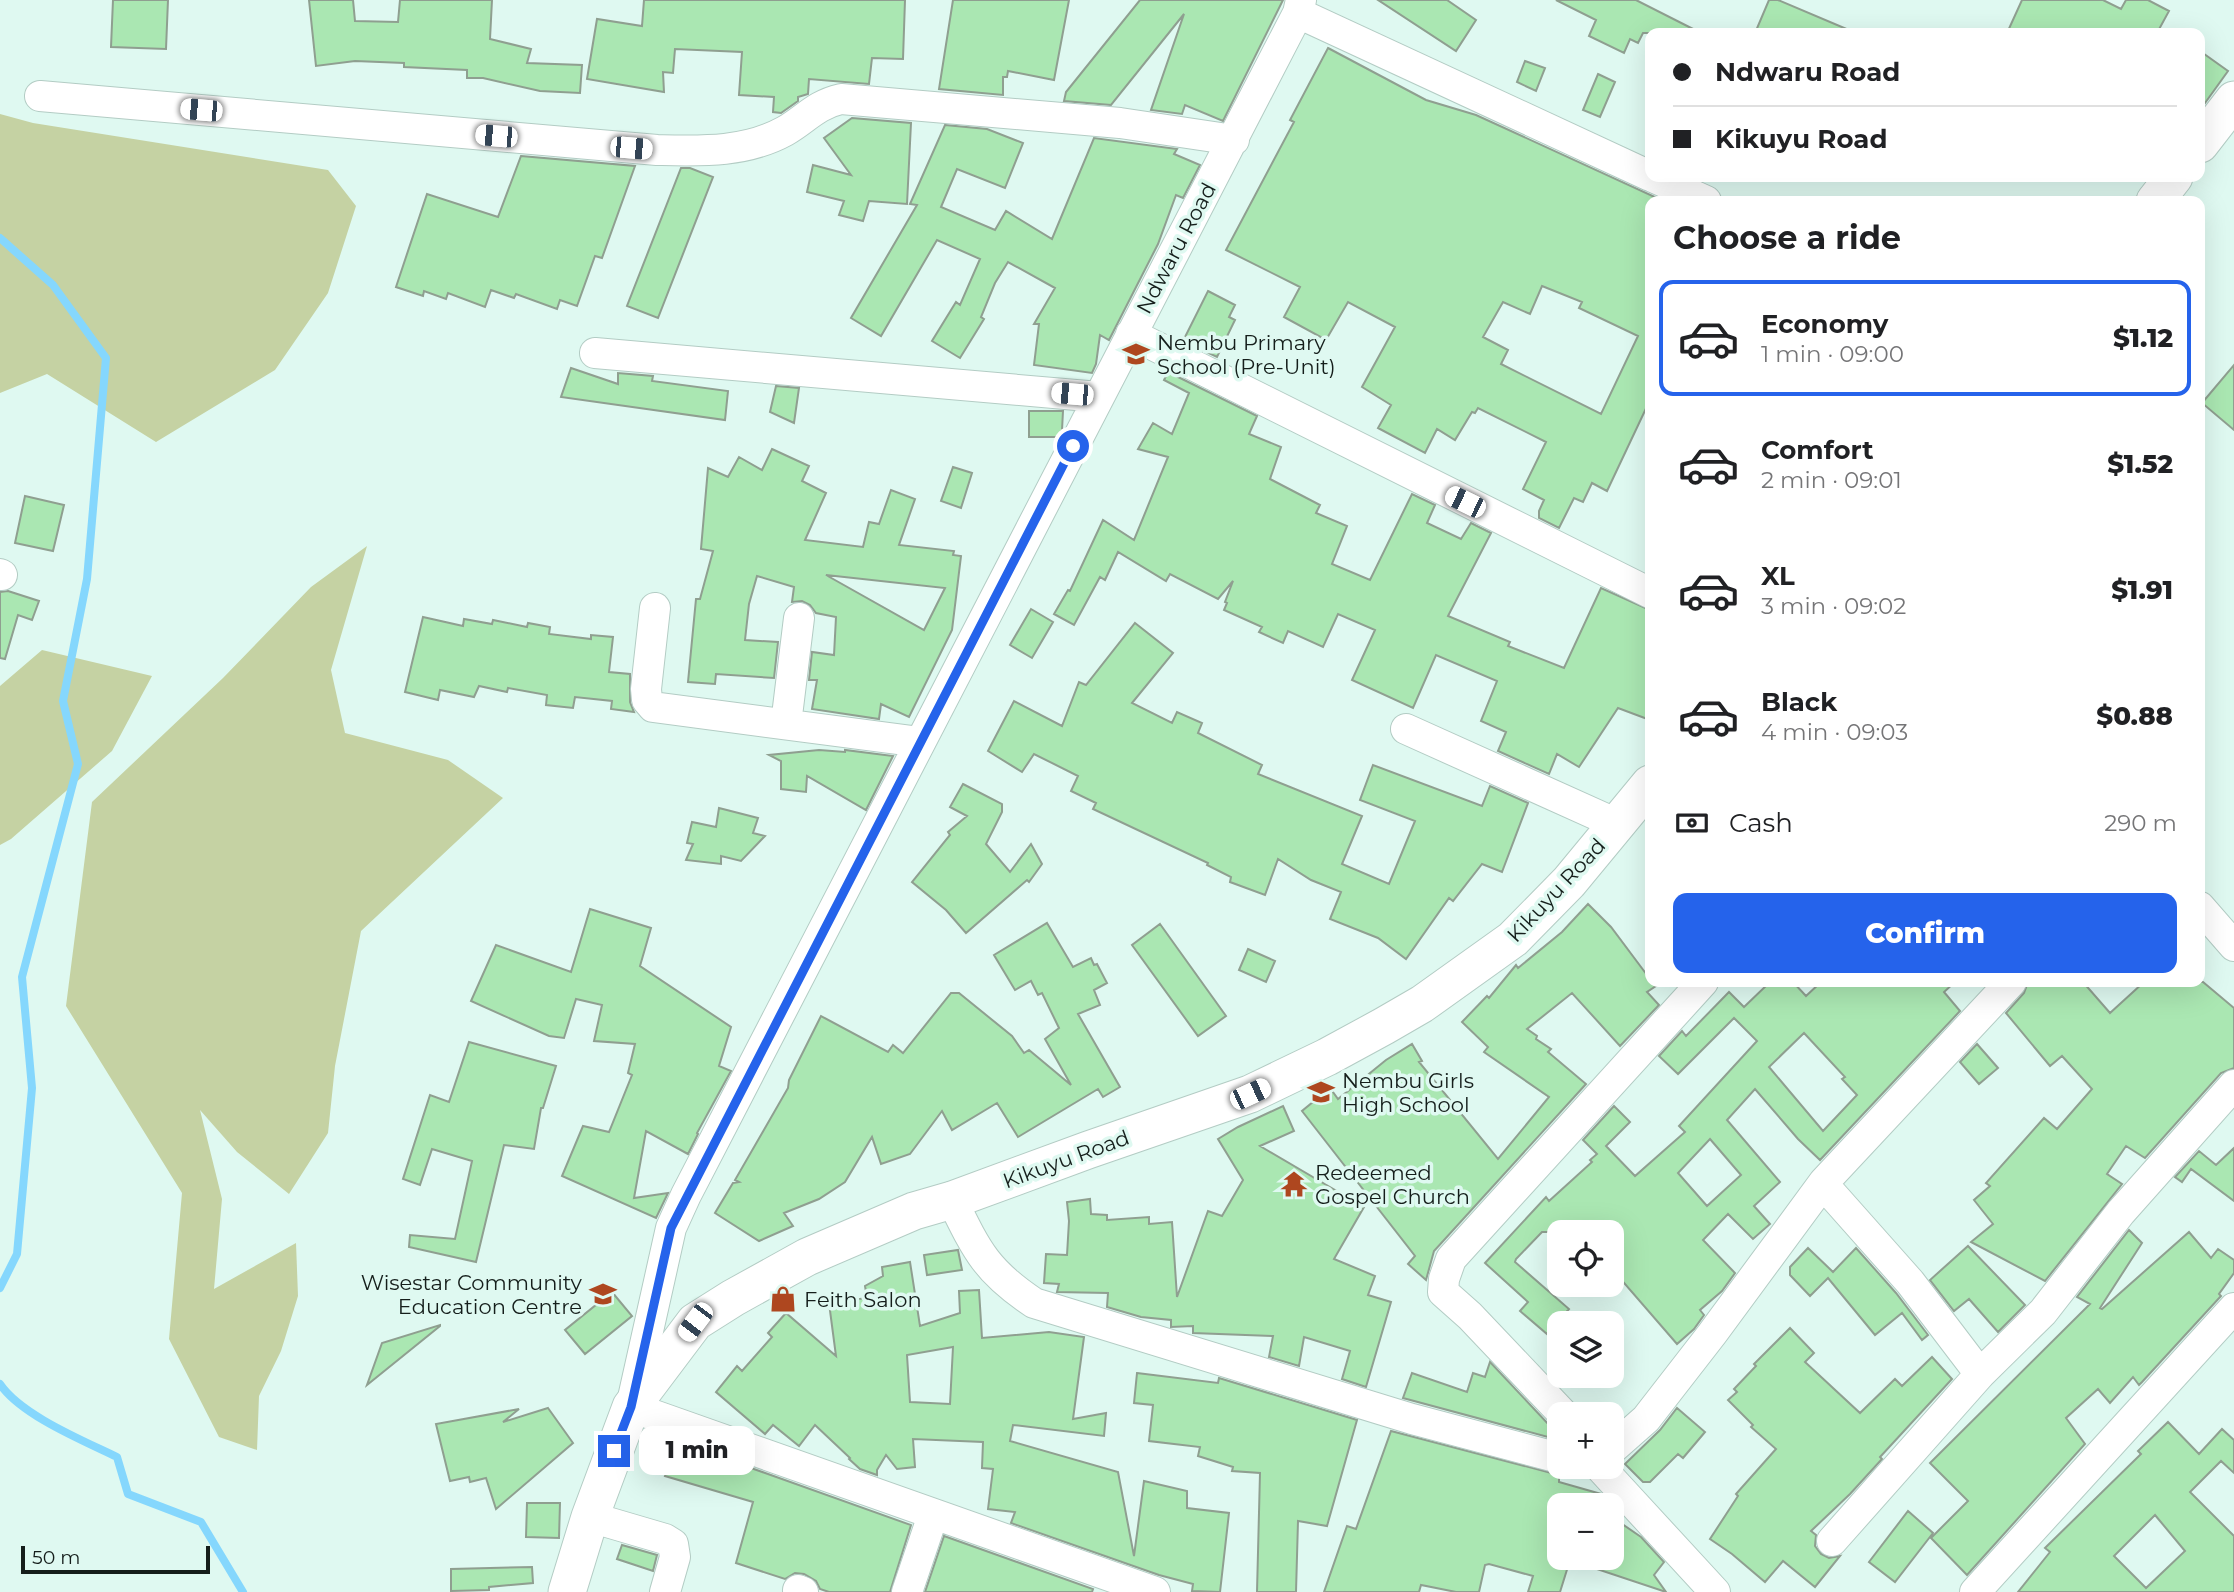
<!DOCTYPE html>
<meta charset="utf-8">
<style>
body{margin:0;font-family:Montserrat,sans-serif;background:#f6f6f6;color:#202124;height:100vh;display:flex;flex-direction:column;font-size:26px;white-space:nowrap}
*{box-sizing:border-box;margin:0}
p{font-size:23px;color:#757577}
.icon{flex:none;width:38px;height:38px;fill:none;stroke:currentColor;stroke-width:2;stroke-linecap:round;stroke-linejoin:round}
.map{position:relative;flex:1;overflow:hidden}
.side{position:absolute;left:1645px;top:196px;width:560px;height:791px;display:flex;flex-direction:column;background:#fff;border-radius:14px;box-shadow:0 7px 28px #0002}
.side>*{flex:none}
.hud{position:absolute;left:1645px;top:28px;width:560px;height:154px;border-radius:14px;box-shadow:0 7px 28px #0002;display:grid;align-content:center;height:154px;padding:0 28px;background:#fff}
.fabs{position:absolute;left:1547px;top:1220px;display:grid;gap:14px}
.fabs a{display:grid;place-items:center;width:77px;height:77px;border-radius:14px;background:#fff;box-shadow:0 7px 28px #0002;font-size:35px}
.scale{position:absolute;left:21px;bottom:18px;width:189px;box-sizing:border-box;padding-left:7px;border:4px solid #151e1b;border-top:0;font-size:19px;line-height:24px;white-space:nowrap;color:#151e1b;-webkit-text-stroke:5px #dff9f1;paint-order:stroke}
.end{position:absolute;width:32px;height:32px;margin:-16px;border:9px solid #2563eb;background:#fff;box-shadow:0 0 0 4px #fff}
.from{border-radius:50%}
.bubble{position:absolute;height:49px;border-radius:14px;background:#fff;box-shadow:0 7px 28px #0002;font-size:23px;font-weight:800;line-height:49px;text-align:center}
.car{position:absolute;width:21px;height:42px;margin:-21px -10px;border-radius:9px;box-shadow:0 0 5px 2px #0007;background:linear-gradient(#fff 24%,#345 0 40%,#fff 0 76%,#345 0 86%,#fff 0)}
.hud b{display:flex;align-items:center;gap:24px;height:66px;font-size:26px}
.hud b+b{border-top:2px solid #e0e0e0}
.hud i{width:18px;height:18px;background:#202124}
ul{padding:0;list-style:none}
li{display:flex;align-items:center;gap:21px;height:116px;margin:0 14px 10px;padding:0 14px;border:4px solid transparent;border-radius:14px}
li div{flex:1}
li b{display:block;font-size:26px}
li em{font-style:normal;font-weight:800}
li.selected{border-color:#2563eb}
li>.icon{width:63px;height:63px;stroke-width:1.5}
h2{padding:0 28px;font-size:32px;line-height:84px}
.pay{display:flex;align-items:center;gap:18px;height:77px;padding:0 28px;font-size:26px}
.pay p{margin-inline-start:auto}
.button{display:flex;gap:14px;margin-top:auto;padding:14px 28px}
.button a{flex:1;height:80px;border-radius:14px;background:#2563eb;color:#fff;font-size:28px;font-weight:800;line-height:80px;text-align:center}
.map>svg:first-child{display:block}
.green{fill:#c5d2a3}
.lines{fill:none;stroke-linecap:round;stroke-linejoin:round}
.stream{stroke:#85d7fd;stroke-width:8}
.building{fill:#aae7b2;stroke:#8f9f90;stroke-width:2;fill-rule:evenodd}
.minor-casing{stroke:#b3ccc4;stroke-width:32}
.major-casing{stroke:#b3ccc4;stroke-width:39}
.minor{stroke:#fff;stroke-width:30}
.major{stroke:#fff;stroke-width:37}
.route{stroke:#2563eb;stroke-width:9}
.labels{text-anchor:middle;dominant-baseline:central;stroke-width:7;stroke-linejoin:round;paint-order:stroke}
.street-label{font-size:21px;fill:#151e1b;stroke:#dff9f1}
.poi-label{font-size:21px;fill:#151e1b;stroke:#dff9f1;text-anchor:start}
</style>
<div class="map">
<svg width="2234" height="1592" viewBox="0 0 2234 1592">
<rect width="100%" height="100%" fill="#dff9f1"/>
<!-- green -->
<path class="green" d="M0 114 33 123 328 170 356 206 328 293 275 370 156 442 47 374 0 393Z
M367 546 331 670 345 733 448 760 503 798 361 931 335 1066 328 1133 289 1194 237 1152 200 1110 222 1199 214 1289 296 1243 298 1296 281 1351 259 1396 257 1450 219 1437 169 1339 182 1193 66 1006 92 802 223 678 311 587Z
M42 650 152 676 112 751 11 839 0 845V686Z"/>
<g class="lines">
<!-- stream -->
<path class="stream" d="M0 238 53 285 106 358 87 579 63 701 78 764 22 977 32 1088 17 1254 0 1288
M0 1384C21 1415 82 1440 117 1457L128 1494 201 1522 243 1592"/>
</g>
<!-- building -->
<path class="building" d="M113 0H168L166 49 111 47Z
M309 0H353L355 21 398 22 400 0H492L490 39 531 49 527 63 582 65 580 93 540 91 483 78H467V70L404 67V63L355 61 316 66Z
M644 0H905L903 59 872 58 869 84 809 79 808 94 798 97V101L781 113 773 112 774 97 739 95 742 52 675 49 673 73 663 72 664 92 587 79 597 19 642 26Z
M953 0H1069L1054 80 1008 71 1007 77H1003V95L939 89Z
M1140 0H1283L1223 121 1185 105 1182 114 1151 110 1184 14 1111 105 1064 101 1066 92Z
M1378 0H1447L1476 20 1456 51Z
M1556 0H1636L1701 33H1643L1638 43 1630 39 1624 53 1589 36 1596 20Z
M1769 0H1778L1856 33H1755Z
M2022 0H2103L2121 9 2126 0H2148L2169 11 2157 33H2007Z
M1328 48 1426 100 1476 115 1657 198 1656 201H1650V400L1607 491 1592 483 1583 502 1574 498 1559 528 1539 518V511L1544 500 1523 489 1546 442 1478 408 1475 413 1472 412 1455 440 1437 429 1425 453 1378 428 1391 405 1362 387 1395 327 1348 302 1326 340 1284 317 1300 287 1226 250 1294 122 1290 120ZM1542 286 1582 302 1579 308 1638 336 1601 414 1501 364 1508 350 1483 337 1503 302 1530 314Z
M2200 51 2228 71 2200 110Z
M1525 61 1545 68 1536 91 1517 82Z
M1598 74 1615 82 1600 117 1583 110Z
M852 118 911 123 907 204 869 201 863 221 839 215 844 201 807 192 813 165 851 175 824 138Z
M945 125 987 129 1023 143 1005 188 957 169 941 207 995 230 1006 211 1052 239 1094 138 1177 149 1174 154 1200 165 1183 198 1176 195 1158 244 1109 340 1100 335 1096 364 1092 373 1034 365 1039 324H1034L1055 288 1008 262 995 283 981 317 984 319 960 358 932 341 956 302 960 305 980 259 937 240 881 336 851 318 917 205 910 204Z
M521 156 635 166 602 258 595 256 577 306 560 300 557 309 516 294 514 298 491 290 485 307 448 293 446 299 424 291 423 296 396 287 427 194 498 217Z
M681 168H690L713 177 658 318 627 306Z
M1208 291 1235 305 1229 317 1235 320 1217 357 1183 341Z
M2234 365V430L2202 403Z
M571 368 618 384V373L653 376 652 381 728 391 725 420 561 397Z
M1168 372 1257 416 1249 434 1281 447 1270 479 1320 505 1316 513 1347 526 1332 564 1370 580 1412 494 1435 505 1427 523 1461 539 1471 523 1491 533 1448 616 1510 642 1508 646 1564 668 1601 588 1650 610V720L1618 708 1579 767 1557 754 1549 774 1498 751 1506 732 1481 721 1497 681 1436 655 1413 708 1352 680 1375 630 1338 614 1323 647 1288 631 1283 643 1259 632 1262 627 1224 610 1227 603 1225 602 1233 581 1218 599 1170 574 1166 581 1118 552 1105 580 1100 577 1074 625 1054 614 1068 590 1070 591 1103 520 1134 540 1168 457 1138 449 1153 423 1172 434 1189 393 1164 380Z
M776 386 799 388 794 423 770 412Z
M1029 411H1063L1062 430 1059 437H1029Z
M772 449 809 466 802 481 826 493 805 540 863 547 869 522 879 524 891 490 915 499 899 545 954 551 953 555 961 556 952 630 909 717 881 704 879 719 812 709 817 680H809L812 652 834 655 836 617 816 613 810 605 802 601 792 602 794 587 757 576 749 604 745 640 778 642 774 678 716 674 715 684 688 682 696 599H700L713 551 701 549 708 468 728 477 739 457 762 470ZM826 575 945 588 924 630Z
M953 467 972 473 961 508 941 501Z
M25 496 64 505 53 551 15 543Z
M8 591 39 601 32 620 18 615 5 659 0 658V592Z
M1031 609 1053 622 1032 658 1010 645Z
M423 617 463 626 464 619 492 624 493 620 527 627 528 623 550 627 549 634 591 639V635L613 637 609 672 630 674V702L634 712 611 709 612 701 575 697 573 708 546 705 547 695 508 688 507 692 479 686 474 697 440 690 438 700 405 692Z
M1135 623 1173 653 1132 703 1172 723 1177 712 1202 723 1198 733 1262 765 1258 774 1362 816 1342 864 1389 884 1415 821 1360 800 1373 765 1482 806 1490 786 1528 803 1502 872 1482 864 1453 901 1449 898 1406 959 1378 938 1330 919 1341 892 1311 880 1278 859 1265 895 1230 882 1231 877 1207 865 1208 863 1093 809 1096 803 1071 791 1078 776 1034 754 1022 772 988 751 1014 701 1062 726 1079 682 1086 685Z
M819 750 845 752V750L893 756 866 810 807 776 806 792 781 789V761L769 755Z
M963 784 1002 804V812L986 844 1010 872 1031 844 1042 864 1029 882 1027 880 966 933 946 910 912 882 950 835 948 832 967 816 950 807Z
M719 808 758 818 753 833 765 836 741 861 721 856V864L686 860 693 844 687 843 692 822 716 827Z
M1588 904 1611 927 1650 979V982L1656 986 1647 992 1659 1005 1620 1046 1572 993 1527 1029 1537 1036 1536 1039 1551 1049 1548 1052 1586 1084 1434 1251 1426 1280 1408 1264 1415 1256 1302 1111 1330 1088 1338 1099 1386 1060 1412 1044 1422 1061 1419 1062 1498 1159 1549 1097 1484 1052 1488 1047 1462 1022 1487 996 1489 998 1516 965 1518 968 1562 932Z
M590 909 651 928 640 966 731 1027 719 1066 731 1071 697 1133 698 1134 688 1154 646 1131 634 1198 668 1193 656 1218 562 1176 583 1126 609 1132 632 1075 628 1073 635 1044 594 1041 602 1005 576 999 564 1038 549 1036 471 1001 496 945 571 972Z
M1047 923 1073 967 1091 958 1094 965 1097 964 1107 983 1094 990 1100 1005 1078 1014 1120 1087 1103 1097 1098 1089 1018 1137 997 1103 952 1130 942 1111 910 1154 881 1164 872 1137 845 1182 819 1199 784 1213 793 1226 759 1241 715 1213 733 1183 739 1182 735 1180 788 1088 789 1080 821 1016 888 1052 893 1045 903 1053 951 993H959L1012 1036 1024 1053 1029 1050 1071 1085 1045 1039 1059 1028 1042 993 1038 995 1031 981 1015 990 994 955Z
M1160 924 1226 1016 1198 1036 1132 945Z
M1248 949 1275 961 1266 982 1239 970Z
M1770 982H1793L1806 996 1821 982H1955L1944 992 1960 1011 1820 1160 1798 1139 1755 1089 1727 1120 1780 1182 1754 1206 1770 1224 1753 1239 1728 1214 1703 1240 1735 1273 1722 1291 1700 1310 1704 1315 1694 1329 1677 1344 1612 1269V1232H1542L1516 1259 1515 1262 1569 1309 1547 1334 1520 1311 1528 1302 1485 1263 1546 1197 1549 1201 1592 1162 1590 1160 1597 1154 1583 1140 1614 1106 1630 1122 1606 1146 1635 1176 1685 1132 1679 1126 1757 1041 1734 1018 1678 1074 1659 1056 1682 1031 1686 1036 1729 992 1744 1007ZM1804 1033 1845 1077 1842 1079 1857 1095 1823 1131 1769 1067ZM1710 1139 1741 1175 1707 1206 1678 1173Z
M2028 982H2083L2110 1013 2144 982H2203L2234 1008V1068L2221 1073 2145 1158 2126 1146 2107 1174 2122 1184 2045 1281 1971 1242 1993 1224 1974 1200 1990 1186 1986 1183 2044 1118 2057 1129 2092 1089 2062 1056 2050 1066 2006 1013 2024 993Z
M469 1042 556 1066 543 1108H541L534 1149 504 1145 476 1262 409 1247 410 1235 455 1239 472 1161 432 1149 420 1185 403 1179 430 1095 449 1102Z
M1977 1044 1998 1068 1979 1084 1960 1062Z
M1283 1106 1294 1131 1260 1146 1364 1207 1334 1259 1375 1276 1368 1295 1391 1302 1366 1387 1342 1379 1350 1351 1304 1337 1299 1366 1269 1357 1273 1336 1193 1333V1326L1171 1327V1320L1141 1317 1107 1307 1108 1293 1057 1292 1059 1284 1044 1283 1046 1254 1067 1255 1069 1221 1067 1202 1090 1199 1091 1214 1107 1215V1220L1149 1217V1224L1172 1222 1177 1297 1208 1211 1222 1216 1243 1180 1218 1139 1238 1127Z
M2234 1148V1201L2191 1169 2182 1182 2175 1177 2199 1151 2216 1165Z
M2129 1230 2142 1243 2100 1308 2102 1309 2189 1232 2211 1258 2218 1249 2234 1260V1273L2219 1294 2221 1296 2142 1382 2139 1385 2133 1377 2110 1403 2098 1389 2066 1418 2085 1444 1967 1575 1931 1538 1968 1501 1930 1463 2090 1304 2077 1297Z
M1968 1246 2025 1305 1998 1332 1969 1299 1954 1311 1930 1280Z
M1808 1248 1833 1272 1856 1248 1896 1293 1928 1335 1922 1340 1902 1313 1875 1335 1828 1278 1810 1296 1790 1275V1267Z
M958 1250 962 1270 927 1275 924 1255Z
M910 1262 920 1326 960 1313 959 1291 979 1290 982 1338 1049 1332 1084 1337 1073 1419 1106 1413 1104 1436 1013 1425 1010 1441 1118 1472 1134 1556 1144 1481 1187 1491V1508L1229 1513 1220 1592 1192 1591 1193 1584 1159 1575 1011 1523 1015 1512 988 1509 993 1469 982 1468 983 1442 913 1439 915 1467 897 1469 886 1455 877 1470V1475L860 1469 849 1459 850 1458 815 1425 799 1446 773 1425 765 1434 716 1392 737 1366 742 1371 772 1337 768 1333 786 1313 836 1356 829 1303 867 1298 865 1286 883 1276 882 1267ZM953 1347 950 1404 910 1402 907 1355Z
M612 1292 632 1316 585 1354 565 1330Z
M440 1325V1326L367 1385 382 1343Z
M1790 1328 1814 1353 1805 1362 1860 1413 1895 1379 1902 1386 1932 1357 1952 1379 1880 1457 1882 1459 1850 1494 1811 1531 1816 1535 1815 1546 1821 1554 1829 1558 1840 1556 1815 1587 1783 1561 1765 1582 1732 1554 1710 1539 1738 1496 1736 1494 1776 1449 1751 1427 1753 1425 1728 1400 1737 1392 1734 1389 1756 1366 1754 1364Z
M1490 1362 1550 1426 1559 1431V1440L1403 1398 1412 1373 1467 1392 1473 1373 1485 1377Z
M1137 1373 1218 1383 1219 1378 1357 1420 1327 1526 1298 1521 1296 1592H1257L1260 1473 1232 1471 1233 1467 1198 1456 1200 1447 1149 1441 1153 1405 1134 1403Z
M548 1408 573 1443 496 1509 486 1478 470 1482 469 1477 450 1481 436 1424 519 1409 503 1422Z
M1677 1408 1705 1432 1683 1458 1678 1454 1650 1482H1643L1625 1464 1660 1430Z
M2168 1422 2199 1454 2222 1429 2234 1440V1473L2221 1461 2190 1492 2234 1536V1592H2018L2050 1552 2045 1548 2141 1454 2138 1451ZM2155 1515 2185 1551 2146 1588 2114 1556Z
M1391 1431 1559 1475V1482L1601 1494 1611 1505H1559V1558H1612V1517L1641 1537 1664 1562 1654 1575 1666 1592 1570 1560 1560 1592H1528L1533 1576 1489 1564 1485 1565 1479 1592H1456L1421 1585 1419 1592H1324L1347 1526 1356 1529Z
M678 1442 911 1525 890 1592H829L820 1589 816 1581 804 1574 795 1573 785 1579 736 1563 753 1502 665 1476Z
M527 1503H560L559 1538 526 1537Z
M1908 1511 1933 1533 1895 1582 1869 1562Z
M944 1536 1093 1589 1092 1592H925Z
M622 1545 657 1555 653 1571 617 1559Z
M532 1567 533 1583 489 1587V1590L451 1591V1569Z"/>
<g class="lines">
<!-- minor casing -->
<g class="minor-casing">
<path id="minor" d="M1298 13 1650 176
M40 96 657 150C701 151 745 153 785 131 806 119 815 105 841 99L1120 123 1234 140
M1653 177 1706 201
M1131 334 1650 593
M595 353 1099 397
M0 574 2 575
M655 608 646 689 647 700 653 707 920 742
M786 724 799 618
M1406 729 1617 824
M2200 907 2234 946
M1823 1184 1910 1282 1980 1374
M952 1200C977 1251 986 1271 1034 1303L1412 1419 1559 1458
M1563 1414 1470 1316 1443 1292 1444 1279 1451 1259 1703 982
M1612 1449 1646 1419 1712 1334 1824 1182 2011 982
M1599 1466 1715 1592
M590 1517 665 1539 673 1544 675 1557 665 1592
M1832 1541 1981 1373 2043 1312 2121 1212 2234 1085
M798 1590 803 1592
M907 1592 933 1515
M1155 1592 631 1407 671 1228 686 1195 1298 13 1301 0
M1975 1592 2234 1308"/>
</g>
<!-- major casing -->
<g class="major-casing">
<path id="major" d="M2200 144 2234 100
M2155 201 2174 177
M567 1592 590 1517 631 1407 695 1322 733 1298 807 1257 914 1211 952 1200 1088 1150 1250 1094 1327 1057 1384 1026 1422 1004 1513 939 1569 882 1650 784"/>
</g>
<!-- minor -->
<use href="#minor" class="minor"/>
<!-- major -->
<use href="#major" class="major"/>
</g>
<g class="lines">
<!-- route -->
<path class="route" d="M614 1451 631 1407 671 1228 1073 446"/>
</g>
<!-- icons -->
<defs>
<g id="school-bare" transform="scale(2.1)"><path d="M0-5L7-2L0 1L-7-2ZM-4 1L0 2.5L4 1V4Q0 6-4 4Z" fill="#ae471f" stroke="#dff9f1" stroke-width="2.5" paint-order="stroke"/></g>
<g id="temple-bare" transform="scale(2.1)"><path d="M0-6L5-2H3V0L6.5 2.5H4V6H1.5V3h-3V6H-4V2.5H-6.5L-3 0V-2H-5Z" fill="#ae471f" stroke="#dff9f1" stroke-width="2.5" paint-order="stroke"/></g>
<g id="shop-bare" transform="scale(2.1)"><path d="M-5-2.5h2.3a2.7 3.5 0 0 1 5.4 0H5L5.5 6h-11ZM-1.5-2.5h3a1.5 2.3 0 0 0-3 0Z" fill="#ae471f" stroke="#dff9f1" stroke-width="2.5" paint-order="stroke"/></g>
</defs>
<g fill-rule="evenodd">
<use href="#school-bare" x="1136" y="354"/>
<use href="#school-bare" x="1321" y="1092"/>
<use href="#temple-bare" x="1294" y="1184"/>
<use href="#school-bare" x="603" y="1294"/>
<use href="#shop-bare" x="783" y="1299"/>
</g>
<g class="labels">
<!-- street labels -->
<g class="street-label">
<text transform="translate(1176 248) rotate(-62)">Ndwaru Road</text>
<text transform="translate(1556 890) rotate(-47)">Kikuyu Road</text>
<text transform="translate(1066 1159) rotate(-20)">Kikuyu Road</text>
</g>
<!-- poi labels -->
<g class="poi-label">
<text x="1157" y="342">Nembu Primary<tspan x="1157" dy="24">School (Pre-Unit)</tspan></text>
<text x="1342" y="1080">Nembu Girls<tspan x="1342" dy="24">High School</tspan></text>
<text x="1315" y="1172">Redeemed<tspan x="1315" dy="24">Gospel Church</tspan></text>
<text x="582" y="1282" text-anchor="end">Wisestar Community<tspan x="582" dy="24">Education Centre</tspan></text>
<text x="804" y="1299">Feith Salon</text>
</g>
</g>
</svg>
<div class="fabs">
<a><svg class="icon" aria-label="locate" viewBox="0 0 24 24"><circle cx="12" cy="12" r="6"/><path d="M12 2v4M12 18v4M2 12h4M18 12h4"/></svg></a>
<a><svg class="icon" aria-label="layers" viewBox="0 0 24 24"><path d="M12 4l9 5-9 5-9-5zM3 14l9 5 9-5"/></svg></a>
<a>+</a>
<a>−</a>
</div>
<div class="scale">50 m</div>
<i class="end from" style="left:1073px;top:446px"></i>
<i class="end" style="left:614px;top:1451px"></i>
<div class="bubble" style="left:639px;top:1426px;width:116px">1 min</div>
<i class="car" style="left:201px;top:110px;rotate:275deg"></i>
<i class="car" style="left:496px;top:136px;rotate:275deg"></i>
<i class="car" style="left:631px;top:148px;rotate:95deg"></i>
<i class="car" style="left:1072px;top:394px;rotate:275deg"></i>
<i class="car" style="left:1465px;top:502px;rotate:296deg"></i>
<i class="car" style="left:1250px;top:1094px;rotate:65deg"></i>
<i class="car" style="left:695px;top:1322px;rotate:217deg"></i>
<div class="hud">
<b><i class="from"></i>Ndwaru Road</b>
<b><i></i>Kikuyu Road</b>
</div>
<section class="side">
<h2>Choose a ride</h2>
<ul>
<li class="selected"><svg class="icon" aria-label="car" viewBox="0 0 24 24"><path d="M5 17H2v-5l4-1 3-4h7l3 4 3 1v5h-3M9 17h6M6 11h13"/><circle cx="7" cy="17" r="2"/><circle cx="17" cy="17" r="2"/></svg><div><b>Economy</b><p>1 min · 09:00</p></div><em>$1.12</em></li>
<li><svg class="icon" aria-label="car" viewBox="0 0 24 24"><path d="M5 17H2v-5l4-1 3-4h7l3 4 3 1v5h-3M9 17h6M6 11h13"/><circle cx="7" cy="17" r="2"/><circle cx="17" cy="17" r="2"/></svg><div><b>Comfort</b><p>2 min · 09:01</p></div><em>$1.52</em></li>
<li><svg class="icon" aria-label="car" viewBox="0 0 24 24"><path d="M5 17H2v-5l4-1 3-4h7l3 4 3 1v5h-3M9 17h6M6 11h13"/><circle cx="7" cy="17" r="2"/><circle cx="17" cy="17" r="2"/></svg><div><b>XL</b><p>3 min · 09:02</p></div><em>$1.91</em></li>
<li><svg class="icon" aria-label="car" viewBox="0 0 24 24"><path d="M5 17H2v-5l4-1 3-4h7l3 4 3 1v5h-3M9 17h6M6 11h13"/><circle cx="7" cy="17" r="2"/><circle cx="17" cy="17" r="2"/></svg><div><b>Black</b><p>4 min · 09:03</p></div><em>$0.88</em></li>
</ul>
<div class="pay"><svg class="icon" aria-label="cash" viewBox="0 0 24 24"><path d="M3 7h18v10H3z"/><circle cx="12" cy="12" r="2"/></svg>Cash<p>290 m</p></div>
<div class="button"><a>Confirm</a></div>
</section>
</div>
